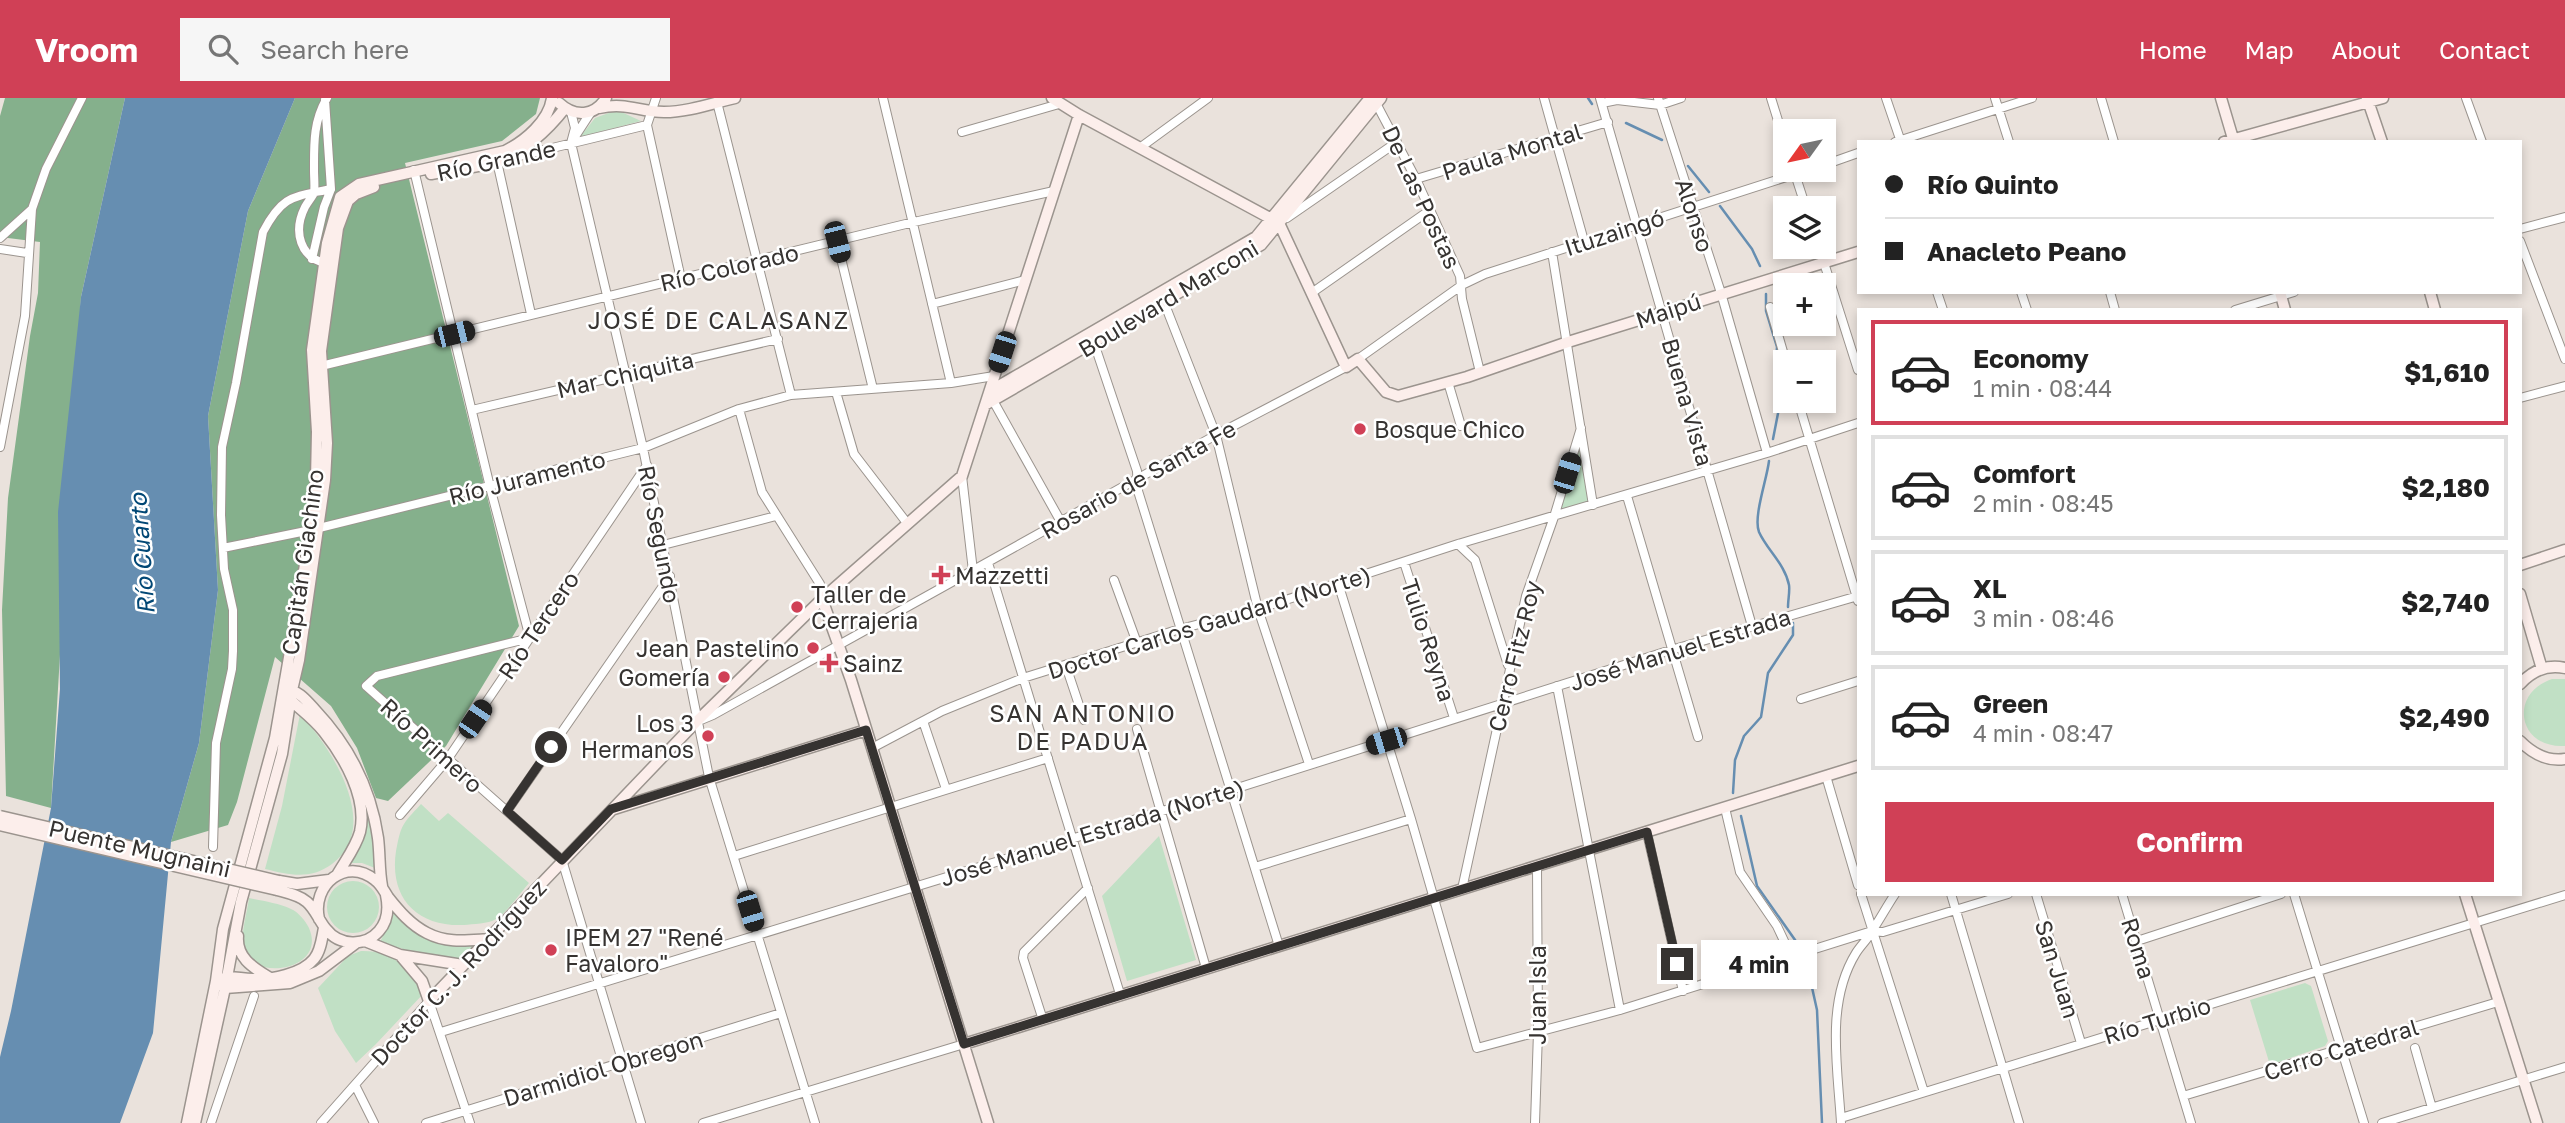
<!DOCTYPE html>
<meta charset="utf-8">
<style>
body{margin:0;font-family:"Golos Text",sans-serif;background:#f6f6f6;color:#222;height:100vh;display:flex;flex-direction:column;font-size:26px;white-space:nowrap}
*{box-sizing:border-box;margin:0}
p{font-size:23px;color:#767676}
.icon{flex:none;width:38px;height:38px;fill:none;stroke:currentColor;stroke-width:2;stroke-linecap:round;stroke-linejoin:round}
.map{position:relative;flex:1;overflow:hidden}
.panel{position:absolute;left:1857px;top:210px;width:665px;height:588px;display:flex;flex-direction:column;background:#fff;border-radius:0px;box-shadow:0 4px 10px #0003}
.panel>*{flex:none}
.banner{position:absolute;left:1857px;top:42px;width:665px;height:154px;border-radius:0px;box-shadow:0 4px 10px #0003;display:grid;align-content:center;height:154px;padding:0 28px;background:#fff}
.needle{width:46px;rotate:237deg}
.controls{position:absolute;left:1773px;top:21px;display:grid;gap:14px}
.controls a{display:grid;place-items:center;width:63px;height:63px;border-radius:0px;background:#fff;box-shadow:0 4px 10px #0003;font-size:35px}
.end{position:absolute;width:32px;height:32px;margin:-16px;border:9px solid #363331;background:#fff;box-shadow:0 0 0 4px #fff}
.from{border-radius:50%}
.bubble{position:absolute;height:49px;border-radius:0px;background:#fff;box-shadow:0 4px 10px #0003;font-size:23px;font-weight:700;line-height:49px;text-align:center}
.car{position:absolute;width:21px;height:42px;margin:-21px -10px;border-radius:9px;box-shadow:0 0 5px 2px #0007;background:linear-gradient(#222 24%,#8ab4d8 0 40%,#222 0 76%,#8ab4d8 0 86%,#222 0)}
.banner b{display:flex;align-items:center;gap:24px;height:66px;font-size:26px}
.banner b+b{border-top:2px solid #e0e0e0}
.banner i{width:18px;height:18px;background:#222}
ul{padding:12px 0 0;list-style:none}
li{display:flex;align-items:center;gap:21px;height:105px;margin:0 14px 10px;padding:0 14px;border:4px solid #e0e0e0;border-radius:0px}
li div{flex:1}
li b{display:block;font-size:26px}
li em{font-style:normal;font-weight:700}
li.active{border-color:#d04056}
li>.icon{width:63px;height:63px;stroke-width:1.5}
.action{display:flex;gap:14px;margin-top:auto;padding:14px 28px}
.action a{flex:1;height:80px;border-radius:0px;background:#d04056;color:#fff;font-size:28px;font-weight:700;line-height:80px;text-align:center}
header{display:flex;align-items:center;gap:42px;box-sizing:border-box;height:98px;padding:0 35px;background:#d04056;color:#fff}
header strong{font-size:33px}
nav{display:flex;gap:38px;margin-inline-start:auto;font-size:24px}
.search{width:490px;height:63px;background:#f6f6f6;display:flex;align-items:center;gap:18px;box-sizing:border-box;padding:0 24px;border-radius:0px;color:#767676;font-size:26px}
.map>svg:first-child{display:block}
.green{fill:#c1e0c5}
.forest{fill:#85b08c}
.water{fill:#668eb1}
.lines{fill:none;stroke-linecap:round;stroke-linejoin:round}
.stream{stroke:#668eb1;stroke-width:2.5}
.street-casing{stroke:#9b948e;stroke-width:10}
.secondary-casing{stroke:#9b948e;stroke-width:13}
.street{stroke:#fff;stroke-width:8}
.secondary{stroke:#fceeeb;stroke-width:10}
.secondary-bridge-casing{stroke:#9b948e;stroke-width:13;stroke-linecap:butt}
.secondary-bridge{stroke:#fceeeb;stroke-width:10}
.route{stroke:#363331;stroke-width:9}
.poi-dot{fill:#d04056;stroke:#fff;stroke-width:2.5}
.labels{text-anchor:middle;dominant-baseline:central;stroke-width:5;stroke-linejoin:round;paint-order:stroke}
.street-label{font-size:23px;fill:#363331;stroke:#fff}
.poi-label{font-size:23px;fill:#363331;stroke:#fff;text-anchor:start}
.neighbourhood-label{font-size:24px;letter-spacing:2px;fill:#363331;stroke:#fff}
.water-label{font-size:24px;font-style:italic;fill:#014775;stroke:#fff}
</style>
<header>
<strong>Vroom</strong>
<div class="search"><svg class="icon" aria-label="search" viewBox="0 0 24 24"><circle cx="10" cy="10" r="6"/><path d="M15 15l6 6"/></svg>Search here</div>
<nav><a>Home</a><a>Map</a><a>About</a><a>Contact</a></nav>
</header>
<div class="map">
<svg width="2565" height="1025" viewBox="0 0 2565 1025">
<rect width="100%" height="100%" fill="#eae2dc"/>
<!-- green -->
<path class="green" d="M617 12 641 23 580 39 595 20Z
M1580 343 1588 405 1559 414Z
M2552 581H2565V648C2518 651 2508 596 2552 581Z
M300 616C331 649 383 729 332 766 310 782 290 777 265 771L282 708Z
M363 688 375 751V770L362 765H350C370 734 368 724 363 688Z
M421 706 439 723 448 715 529 785C521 794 506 816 496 821 488 826 473 826 464 827 416 829 389 799 396 753 398 744 399 734 404 726 408 719 416 712 421 706Z
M1159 738 1196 862 1127 883 1102 798Z
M327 809a26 26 0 1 1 52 0a26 26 0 1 1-52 0Z
M249 800C262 803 278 805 291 811 298 814 305 822 309 830 328 874 248 885 243 848 241 834 247 815 249 800Z
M394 815C418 838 444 849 477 846L462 862 423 857 380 844Z
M361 853C392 852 409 869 424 895L376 946 356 965 335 933 318 890 348 858Z
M2305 885 2311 888 2328 943 2325 948 2270 967 2250 902Z"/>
<!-- forest -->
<path class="forest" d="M5 0H125L81 199 51 710 6 698 2 512 8 400 30 238 38 195 40 144 0 139V18Z
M295 0H540L536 16 502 43 405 65 519 528 446 648 388 703 376 700 357 650 331 608 275 559 237 704 228 727 171 744 199 645 218 492 208 318 248 113Z"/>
<!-- water -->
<path class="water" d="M125 0H295L248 113 208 318 218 492 199 645 171 744 153 935 120 1025H0V959L11 913 51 710 60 591 58 414 81 199Z"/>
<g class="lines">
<!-- stream -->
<path class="stream" d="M1588 0 1592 6
M1626 25 1662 42
M1688 68 1709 94
M1720 108 1752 151 1760 168
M1766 196V213L1777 249 1775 280 1781 300 1773 341
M1769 363C1767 381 1753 419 1759 434 1767 452 1785 466 1789 487 1790 493 1788 502 1788 509
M1733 695 1735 662 1744 638 1761 619 1768 575 1793 537V525
M1741 718 1757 788 1800 849
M1807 867 1817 912 1822 1025"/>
<!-- street casing -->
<g class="street-casing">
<path id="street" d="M327 0C313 23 314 47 314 73 314 79 315 89 314 95 312 99 308 104 305 109 293 133 299 161 329 166
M656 0 647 27 681 181
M883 0 951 285
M1544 0 1584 143
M1600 0 1752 528
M1658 0 1721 195 1767 355
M1771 0 1785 45
M1886 0 1901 44
M1995 0 2009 44
M2101 0 2114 44
M2466 0 2482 44
M717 4 791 297
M1602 5 1617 2 1660 7 1681 0
M1377 7 1416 81 1460 178 1462 201 1480 274
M571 14 575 30 571 45 643 350 709 679 815 1025
M962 34 1059 6
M576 37 591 14
M1895 44 2032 0
M1141 49 1208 0
M496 59 531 216
M511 60 647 27
M1824 67 1858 55
M414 72 490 389 530 540
M1794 73 1806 110
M1416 81 1608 24
M1287 120 1397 44
M2520 131 2565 119
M0 140 32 111
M2520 143 2565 261
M837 144 873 291
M1819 149 1858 272
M0 151 27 155
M1552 154 1593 407
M312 161 324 109 331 91 325 2
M1313 194 1430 112
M1937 194 1943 212
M2021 194 2027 212
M2110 194 2115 212
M1162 199 1216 337 1258 511 1309 666
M932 206 1025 182
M1770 209 1786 264
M2235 212 2294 194
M1092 239 1137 373 1138 393 1279 848
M1358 261 1462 187 1485 176 1808 72
M321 268 914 124 1054 93
M1448 284 1461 328
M836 294 854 356 907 425
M991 299 1061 424
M2520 300 2565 288
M1798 303 1858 503
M739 311 762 394 820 486 822 501
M472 312 778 241
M0 349 25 218 32 111 46 71 82 0
M962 378 973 473
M1627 398 1698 639
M1458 446 1475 462 1508 567
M663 447 776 418
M223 450 311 432 643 350 739 311 791 297 951 285 994 278
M1404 464 1454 620
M988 465 1120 896
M1114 482 1137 545
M1338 485 1411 721 1477 950 1620 912 1872 833 1883 834 2008 796
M530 540 377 578 366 588 562 762 641 1025
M1066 568 1084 622
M1557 588 1620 912
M1801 601 1858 583
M701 622 713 617 1216 337 1346 269
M923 623 946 691
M1137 631 1206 870
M872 650 942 613 1023 580 1180 531 1258 511 1458 446 1767 355 1858 325
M1826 678 1858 787
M1725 710 1740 774 1777 828 1792 860
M507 713 670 478
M400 717 447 662 647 367
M1647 735 1683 893
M213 749 216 645 232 571 233 553V512L224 471 221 417 222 349 236 285 263 134C283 96 294 99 331 91
M734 758 1048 660
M1255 769 1411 721
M1462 791 1526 498 1554 419 1581 330
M1861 796 1924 994
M1951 796 2019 1025
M2036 796 2081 945
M2122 796 2191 1025
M2294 796 2364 1025
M2137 843 2281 796
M1043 922 1023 860 1024 854 1088 790
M441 934 1231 692 1671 552 1858 498
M2415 950 2432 1010
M355 987 374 1025
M2183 998 2498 904
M1841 1020 2565 797
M211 1025 254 898
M321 1025 429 903 470 1025
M426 1025 781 915
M703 1025 964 946
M1535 1025 1538 934 1537 769
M1841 1025C1838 970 1825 905 1856 855 1861 847 1868 841 1872 833 1880 821 1887 808 1895 796
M2382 1025 2565 969"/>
</g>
<!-- secondary casing -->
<g class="secondary-casing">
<path id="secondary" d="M1052 0 1079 17 1279 125 1346 269 1358 261 1386 294 1398 298 1467 279 1568 244 1858 154
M2221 0 2234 44
M2367 0 2382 44
M559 5C575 20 595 18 606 0
M599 10C627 4 639 14 664 14 688 14 713 5 735 0
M2224 44 2383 0
M431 76C452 72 475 70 496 64 522 56 548 32 565 10
M2280 194 2285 212
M2430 194 2435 212
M990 293 1256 139 1370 0
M985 307 1261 147 1381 0
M2520 467 2565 452
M2520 496 2542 571
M822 501 851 582 988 1025
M2520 586C2532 573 2547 566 2565 570
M285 592C298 591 307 603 315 612 349 648 371 691 378 740 380 756 379 772 382 788
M288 600C300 611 314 621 324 634 344 659 368 700 360 734 356 749 345 763 337 777
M2520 643C2533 656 2547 664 2565 661
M614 711 866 632
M279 783 297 786 329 782
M277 792C288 795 299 797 307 804 316 812 319 823 326 831 339 848 365 849 379 833 388 823 389 811 386 797
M2465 796 2537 1025
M319 821C311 787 346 758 375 782 381 786 384 793 388 799 399 813 411 827 427 835 448 846 469 842 491 841
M324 830C322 839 321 853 314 861 302 876 271 882 253 881 238 881 229 876 216 883L225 890 290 885 319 873 356 845
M238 838C236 860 254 870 270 880
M365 843 400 857 463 867
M400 857 422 883 429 903
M429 903 696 624 822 501 962 378 1079 17
M964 946 1858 668
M187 1025 216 883 223 831 275 640 311 432 316 382 317 334 312 252 327 145 340 99 359 86 505 53C525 43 549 23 552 0
M195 1025 225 890 241 804 282 656 292 592 299 562 325 382 327 345 321 253 338 130 348 103 356 96 374 89"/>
</g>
<!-- street -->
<use href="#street" class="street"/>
<!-- secondary -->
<use href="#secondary" class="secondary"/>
<!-- secondary-bridge casing -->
<g class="secondary-bridge-casing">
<path id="secondary-bridge" d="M0 718 279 783
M0 727 277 792"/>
</g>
<!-- secondary-bridge -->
<use href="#secondary-bridge" class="secondary-bridge"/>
</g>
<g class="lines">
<!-- route -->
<path class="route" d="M551 649 507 713 562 762 611 711 866 632 964 946 1647 734 1677 866"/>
</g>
<!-- markers -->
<g class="poi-dot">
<circle cx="1360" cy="331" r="7"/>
<path d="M937.5 466.5h7v7h7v7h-7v7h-7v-7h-7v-7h7z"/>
<circle cx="797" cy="509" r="7"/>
<circle cx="813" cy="550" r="7"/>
<path d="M825.5 554.5h7v7h7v7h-7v7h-7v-7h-7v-7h7z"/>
<circle cx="724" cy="579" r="7"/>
<circle cx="708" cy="638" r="7"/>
<circle cx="551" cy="852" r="7"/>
</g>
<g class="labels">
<!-- street labels -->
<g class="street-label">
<text transform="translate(1512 53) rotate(-17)">Paula Montal</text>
<text transform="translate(496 62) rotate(-12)">Río Grande</text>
<text transform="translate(1422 99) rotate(65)">De Las Postas</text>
<text transform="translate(1695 117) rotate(72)">Alonso</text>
<text transform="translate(1614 134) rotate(-18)">Ituzaingó</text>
<text transform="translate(729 169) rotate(-13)">Río Colorado</text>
<text transform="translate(1168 200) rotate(-31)">Boulevard Marconi</text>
<text transform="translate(1668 212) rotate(-18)">Maipú</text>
<text transform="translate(625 276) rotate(-13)">Mar Chiquita</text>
<text transform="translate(1688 304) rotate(74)">Buena Vista</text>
<text transform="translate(527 379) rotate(-14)">Río Juramento</text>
<text transform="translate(1138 381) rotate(-29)">Rosario de Santa Fe</text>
<text transform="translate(660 436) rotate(79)">Río Segundo</text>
<text transform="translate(302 464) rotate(-82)">Capitán Giachino</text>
<text transform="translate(1209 524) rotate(-17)">Doctor Carlos Gaudard (Norte)</text>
<text transform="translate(538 527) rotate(-56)">Río Tercero</text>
<text transform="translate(1429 542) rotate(72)">Tulio Reyna</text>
<text transform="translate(1680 551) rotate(-17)">José Manuel Estrada</text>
<text transform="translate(1514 558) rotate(-76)">Cerro Fitz Roy</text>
<text transform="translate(432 647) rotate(42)">Río Primero</text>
<text transform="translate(1092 734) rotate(-17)">José Manuel Estrada (Norte)</text>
<text transform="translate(140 750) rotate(13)">Puente Mugnaini</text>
<text transform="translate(2139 850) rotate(72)">Roma</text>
<text transform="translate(2058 871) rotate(73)">San Juan</text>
<text transform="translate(458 874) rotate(-47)">Doctor C. J. Rodríguez</text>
<text transform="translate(1537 897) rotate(-90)">Juan Isla</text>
<text transform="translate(2157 922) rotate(-17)">Río Turbio</text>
<text transform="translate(2341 951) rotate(-17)">Cerro Catedral</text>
<text transform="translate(603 970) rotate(-17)">Darmidiol Obregon</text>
</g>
<!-- poi labels -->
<g class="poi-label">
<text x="1374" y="331">Bosque Chico</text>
<text x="955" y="477">Mazzetti</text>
<text x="811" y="496">Taller de<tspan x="811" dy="26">Cerrajeria</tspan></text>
<text x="799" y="550" text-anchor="end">Jean Pastelino</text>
<text x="843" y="565">Sainz</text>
<text x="710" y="579" text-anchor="end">Gomería</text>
<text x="694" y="625" text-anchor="end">Los 3<tspan x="694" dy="26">Hermanos</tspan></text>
<text x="565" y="839">IPEM 27 "René<tspan x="565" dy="26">Favaloro"</tspan></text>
</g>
<!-- neighbourhood labels -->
<g class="neighbourhood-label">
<text x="719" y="221">JOSÉ DE CALASANZ</text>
<text x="1083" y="614">SAN ANTONIO<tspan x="1083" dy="28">DE PADUA</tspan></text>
</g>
<!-- water labels -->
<g class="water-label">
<text transform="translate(141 456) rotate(-94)">Río Cuarto</text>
</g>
</g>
</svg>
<div class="controls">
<a><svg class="needle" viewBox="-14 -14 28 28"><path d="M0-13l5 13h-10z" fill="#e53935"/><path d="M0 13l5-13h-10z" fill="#767676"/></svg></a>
<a><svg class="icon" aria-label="layers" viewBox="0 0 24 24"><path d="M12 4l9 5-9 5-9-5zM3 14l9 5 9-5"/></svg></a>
<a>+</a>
<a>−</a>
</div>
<i class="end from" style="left:551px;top:649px"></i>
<i class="end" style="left:1677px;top:866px"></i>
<div class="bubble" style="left:1701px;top:842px;width:116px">4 min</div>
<i class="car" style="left:837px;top:144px;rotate:166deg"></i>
<i class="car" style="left:454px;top:236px;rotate:76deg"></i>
<i class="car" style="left:1002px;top:254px;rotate:198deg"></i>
<i class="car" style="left:1567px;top:375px;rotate:17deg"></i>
<i class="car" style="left:475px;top:621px;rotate:34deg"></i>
<i class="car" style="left:1386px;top:643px;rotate:253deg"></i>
<i class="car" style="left:750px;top:813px;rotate:163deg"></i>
<div class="banner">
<b><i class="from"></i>Río Quinto</b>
<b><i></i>Anacleto Peano</b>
</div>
<section class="panel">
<ul>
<li class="active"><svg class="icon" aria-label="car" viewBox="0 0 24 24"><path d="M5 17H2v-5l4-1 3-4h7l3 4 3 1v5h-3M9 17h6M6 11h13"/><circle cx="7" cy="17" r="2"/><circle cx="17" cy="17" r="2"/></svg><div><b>Economy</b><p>1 min · 08:44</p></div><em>$1,610</em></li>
<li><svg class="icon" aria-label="car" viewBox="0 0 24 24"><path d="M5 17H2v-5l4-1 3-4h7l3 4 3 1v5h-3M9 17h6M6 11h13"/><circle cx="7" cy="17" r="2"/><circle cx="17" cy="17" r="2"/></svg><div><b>Comfort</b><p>2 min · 08:45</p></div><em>$2,180</em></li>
<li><svg class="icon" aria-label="car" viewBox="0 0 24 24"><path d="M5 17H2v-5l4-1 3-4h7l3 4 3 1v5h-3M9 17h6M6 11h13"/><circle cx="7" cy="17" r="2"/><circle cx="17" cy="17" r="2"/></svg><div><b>XL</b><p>3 min · 08:46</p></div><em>$2,740</em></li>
<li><svg class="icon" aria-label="car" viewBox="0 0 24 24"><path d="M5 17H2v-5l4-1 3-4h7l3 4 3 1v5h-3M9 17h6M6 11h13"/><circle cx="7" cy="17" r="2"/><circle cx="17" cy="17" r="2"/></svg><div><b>Green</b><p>4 min · 08:47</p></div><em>$2,490</em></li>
</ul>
<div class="action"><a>Confirm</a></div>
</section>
</div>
